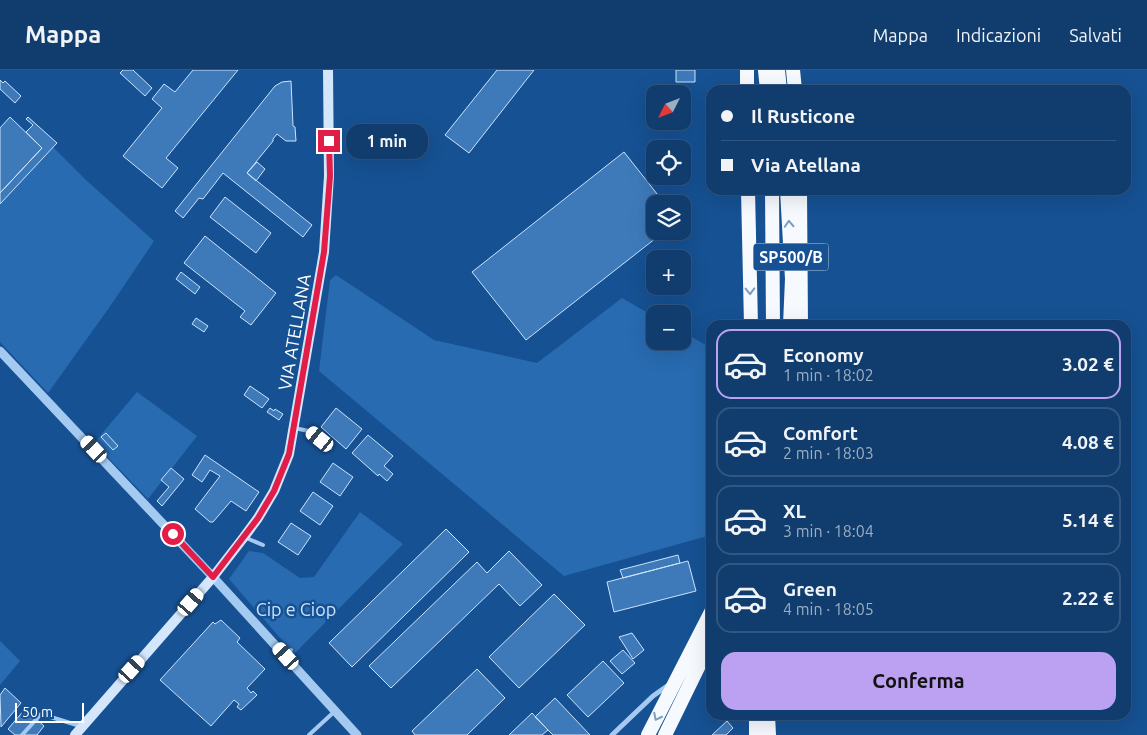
<!DOCTYPE html>
<html lang="it">
<meta charset="utf-8">
<style>
body{margin:0;font-family:Ubuntu,sans-serif;background:#194473;color:#f1f3f6;height:100vh;display:flex;flex-direction:column;font-size:19px;white-space:nowrap}
*{box-sizing:border-box;margin:0}
p{font-size:16px;color:#9caec2}
.icon{flex:none;width:28px;height:28px;fill:none;stroke:currentColor;stroke-width:2;stroke-linecap:round;stroke-linejoin:round}
.map{position:relative;flex:1;overflow:hidden}
.side{position:absolute;left:706px;top:250px;width:425px;height:400px;display:flex;flex-direction:column;background:#103d6e;border-radius:15px;box-shadow:0 5px 20px #0002,0 0 0 1px #305681}
.side>*{flex:none}
.guide{position:absolute;left:706px;top:15px;width:425px;height:110px;border-radius:15px;box-shadow:0 5px 20px #0002,0 0 0 1px #305681;display:grid;align-content:center;height:110px;padding:0 15px;background:#103d6e}
.needle{width:32px;rotate:228deg}
.fabs{position:absolute;left:646px;top:15px;display:grid;gap:10px}
.fabs a{display:grid;place-items:center;width:45px;height:45px;border-radius:10px;background:#103d6e;box-shadow:0 5px 20px #0002,0 0 0 1px #305681;font-size:25px}
.scale{position:absolute;left:15px;bottom:12px;width:69px;box-sizing:border-box;padding-left:5px;border:2px solid #fff;border-top:0;font-size:14px;line-height:18px;white-space:nowrap;color:#fff;-webkit-text-stroke:4px #165193;paint-order:stroke}
.end{position:absolute;width:22px;height:22px;margin:-11px;border:6px solid #e11d48;background:#fff;box-shadow:0 0 0 2px #fff}
.from{border-radius:50%}
.bubble{position:absolute;height:35px;border-radius:15px;background:#103d6e;box-shadow:0 5px 20px #0002,0 0 0 1px #305681;font-size:16px;font-weight:700;line-height:35px;text-align:center}
.car{position:absolute;width:15px;height:30px;margin:-15px -8px;border-radius:6px;box-shadow:0 0 4px 1px #0007;background:linear-gradient(#fff 24%,#345 0 40%,#fff 0 76%,#345 0 86%,#fff 0)}
.guide b{display:flex;align-items:center;gap:18px;height:48px;font-size:19px}
.guide b+b{border-top:1px solid #305681}
.guide i{width:12px;height:12px;background:#f1f3f6}
ul{padding:9px 0 0;list-style:none}
li{display:flex;align-items:center;gap:15px;height:70px;margin:0 10px 8px;padding:0 5px;border:2px solid #305681;border-radius:15px}
li div{flex:1}
li b{display:block;font-size:19px}
li em{font-style:normal;font-weight:700}
li.active{border-color:#bca0f2}
li>.icon{width:45px;height:45px;stroke-width:1.5}
.action{display:flex;gap:10px;margin-top:auto;padding:10px 15px}
.action a{flex:1;height:58px;border-radius:15px;background:#bca0f2;color:#111;font-size:20px;font-weight:700;line-height:58px;text-align:center}
header{display:flex;align-items:center;gap:30px;box-sizing:border-box;height:70px;padding:0 25px;background:#103d6e;border-bottom:1px solid #305681}
header strong{font-size:24px}
nav{display:flex;gap:28px;margin-inline-start:auto;font-size:18px}
.map>svg:first-child{display:block}
.green{fill:#286bb1}
.building{fill:#3e7aba;stroke:#cbe3fc}
.lines{fill:none;stroke-linecap:round;stroke-linejoin:round}
.service{stroke:#a4caf1;stroke-width:4}
.minor{stroke:#a4caf1;stroke-width:5}
.tertiary{stroke:#a4caf1;stroke-width:9}
.secondary{stroke:#d3e6fb;stroke-width:10}
.trunk{stroke:#f6faff;stroke-width:14}
.trunk-bridge{stroke:#f6faff;stroke-width:14}
.oneway{stroke:#7b9dc4}
.route{stroke:#e11d48;stroke-width:6}
.labels{text-anchor:middle;dominant-baseline:central;stroke-width:5;stroke-linejoin:round;paint-order:stroke}
.shield{fill:#165193;stroke:#b9cbdf;stroke-width:1}
.shield-label{font-size:16px;font-weight:bold;fill:#fff}
.street-label{font-size:18px;fill:#fff;stroke:#165193}
.park-label{font-size:18px;fill:#cbe3fc;stroke:#165193}
</style>
<header>
<strong>Mappa</strong>
<nav><a>Mappa</a><a>Indicazioni</a><a>Salvati</a></nav>
</header>
<div class="map">
<svg width="1147" height="665" viewBox="0 0 1147 665">
<rect width="100%" height="100%" fill="#165193"/>
<!-- green -->
<path class="green" d="M52 76 87 111 154 171 111 235 48 323 0 272V132Z
M336 205 434 270 537 293 622 228 655 247V271H682L683 262 711 278V465L564 506 319 301 330 210Z
M137 322 197 366 148 429 94 373Z
M360 442 403 474 294 584 229 509 249 481 263 483 300 508 314 507Z
M0 571 20 591 0 615Z"/>
<!-- building -->
<path class="building" d="M123 0H133L152 18 145 26 120 3Z
M193 0H238L166 88 178 98 162 118 123 86 162 38 152 29 164 14 175 22Z
M497 0H534L469 83 445 65Z
M676 0H695V12H676Z
M0 10 3 13 5 11 21 26 15 33 0 19Z
M291 11 293 56 295 57 296 71H286L277 64 273 69V71L247 103 312 155 303 167 223 103 203 129 199 128 183 148 175 141 275 16 282 12Z
M10 47 42 78 0 123V58Z
M28 47 57 73 0 134V123L42 78 26 62 33 55 26 49Z
M624 82 665 134H655V161H665L526 270 472 202Z
M257 92 265 99 256 111 247 103Z
M225 127 271 163 256 183 210 147Z
M205 166 276 223 251 255 240 247 245 241 184 193Z
M181 202 200 217 195 224 176 209Z
M196 248 208 256 204 262 192 254Z
M250 316 269 329 262 338 244 325Z
M270 338 274 341 275 339 283 344 279 350 267 342Z
M336 338 362 359 346 379 321 357Z
M106 363 118 376 113 380 101 367Z
M368 365 393 386 384 396 393 404 387 411 379 404 378 406 352 383Z
M205 385 259 422 246 441 231 431 213 452H210L195 439 220 406 210 400 202 412 192 405Z
M333 393 353 407 340 426 320 412Z
M171 398 184 409 162 436 157 431 169 417 161 410Z
M313 422 333 436 320 455 300 441Z
M291 453 311 466 298 485 278 472Z
M446 459 469 482 352 597 329 573Z
M509 481 542 515 520 536 499 514 391 618 369 596 477 492 487 503Z
M678 485 680 493 623 508 620 500Z
M688 491 696 521 614 542 607 512Z
M554 524 585 555 519 618 489 587Z
M221 550 240 568 237 572 265 599 247 618 251 623 253 621 257 625 241 640 237 637 239 634 234 630 211 656 160 610 213 552 215 554Z
M632 563 644 580 633 589 619 567Z
M623 580 635 593 622 604 610 591Z
M603 591 624 613 588 647 567 625Z
M477 599 505 628 467 665H415L412 661Z
M5 618 21 633 1 657 0 625Z
M555 628 590 665H553L535 647Z
M25 639 44 656 37 665H15L8 659Z
M532 643 548 660 542 665H509Z
M727 651 733 658 726 665H712Z"/>
<g class="lines">
<!-- service -->
<path class="service" d="M294 358 309 361 330 378
M244 467 263 475
M285 586 291 580
M22 665 41 644 80 656
M309 665 335 641"/>
<!-- minor -->
<path class="minor" d="M612 665 653 626 670 614"/>
<!-- tertiary -->
<path class="tertiary" d="M0 281 213 507 357 665"/>
<!-- secondary -->
<path class="secondary" d="M75 665 213 507 244 467 258 448 274 421 289 384 324 182 329 106 328 0"/>
<!-- trunk -->
<path class="trunk" d="M747 0V20
M765 0 767 20
M778 0 780 20
M793 0 795 20
M748 120 751 255
M772 120 773 255
M787 120 792 209 790 255
M800 120 801 255
M768 645 769 665
M756 665V645"/>
<!-- trunk-bridge -->
<path class="trunk-bridge" d="M648 665 711 542
M665 665 711 571"/>
</g>
<!-- one-way arrows -->
<defs><path id="oneway-chevron" d="M-2-3.5L2.5 0L-2 3.5" fill="none" stroke-width="1.6" stroke-linecap="round" stroke-linejoin="round" transform="scale(1.25)"/></defs>
<g class="oneway">
<use href="#oneway-chevron" transform="translate(789 154) rotate(-93)"/>
<use href="#oneway-chevron" transform="translate(750 221) rotate(89)"/>
<use href="#oneway-chevron" transform="translate(657 647) rotate(117)"/>
</g>
<g class="lines">
<!-- route -->
<path class="route" d="M173 464 213 507 258 448 274 421 289 384 324 182 330 106 329 71"/>
</g>
<g class="labels">
<!-- shield labels -->
<rect class="shield" x="753.5" y="173.5" width="75" height="27" rx="4"/>
<g class="shield-label">
<text x="791" y="187">SP500/B</text>
</g>
<!-- street labels -->
<g class="street-label">
<text transform="translate(294 262) rotate(-80)">VIA ATELLANA</text>
</g>
<!-- park labels -->
<g class="park-label">
<text x="296" y="539">Cip e Ciop</text>
</g>
</g>
</svg>
<div class="fabs">
<a><svg class="needle" viewBox="-14 -14 28 28"><path d="M0-13l5 13h-10z" fill="#e53935"/><path d="M0 13l5-13h-10z" fill="#9caec2"/></svg></a>
<a><svg class="icon" aria-label="locate" viewBox="0 0 24 24"><circle cx="12" cy="12" r="6"/><path d="M12 2v4M12 18v4M2 12h4M18 12h4"/></svg></a>
<a><svg class="icon" aria-label="layers" viewBox="0 0 24 24"><path d="M12 4l9 5-9 5-9-5zM3 14l9 5 9-5"/></svg></a>
<a>+</a>
<a>−</a>
</div>
<div class="scale">50 m</div>
<i class="end from" style="left:173px;top:464px"></i>
<i class="end" style="left:329px;top:71px"></i>
<div class="bubble" style="left:346px;top:54px;width:82px">1 min</div>
<i class="car" style="left:320px;top:369px;rotate:309deg"></i>
<i class="car" style="left:94px;top:379px;rotate:317deg"></i>
<i class="car" style="left:191px;top:532px;rotate:41deg"></i>
<i class="car" style="left:286px;top:586px;rotate:318deg"></i>
<i class="car" style="left:132px;top:599px;rotate:42deg"></i>
<div class="guide">
<b><i class="from"></i>Il Rusticone</b>
<b><i></i>Via Atellana</b>
</div>
<section class="side">
<ul>
<li class="active"><svg class="icon" aria-label="car" viewBox="0 0 24 24"><path d="M5 17H2v-5l4-1 3-4h7l3 4 3 1v5h-3M9 17h6M6 11h13"/><circle cx="7" cy="17" r="2"/><circle cx="17" cy="17" r="2"/></svg><div><b>Economy</b><p>1 min · 18:02</p></div><em>3.02 €</em></li>
<li><svg class="icon" aria-label="car" viewBox="0 0 24 24"><path d="M5 17H2v-5l4-1 3-4h7l3 4 3 1v5h-3M9 17h6M6 11h13"/><circle cx="7" cy="17" r="2"/><circle cx="17" cy="17" r="2"/></svg><div><b>Comfort</b><p>2 min · 18:03</p></div><em>4.08 €</em></li>
<li><svg class="icon" aria-label="car" viewBox="0 0 24 24"><path d="M5 17H2v-5l4-1 3-4h7l3 4 3 1v5h-3M9 17h6M6 11h13"/><circle cx="7" cy="17" r="2"/><circle cx="17" cy="17" r="2"/></svg><div><b>XL</b><p>3 min · 18:04</p></div><em>5.14 €</em></li>
<li><svg class="icon" aria-label="car" viewBox="0 0 24 24"><path d="M5 17H2v-5l4-1 3-4h7l3 4 3 1v5h-3M9 17h6M6 11h13"/><circle cx="7" cy="17" r="2"/><circle cx="17" cy="17" r="2"/></svg><div><b>Green</b><p>4 min · 18:05</p></div><em>2.22 €</em></li>
</ul>
<div class="action"><a>Conferma</a></div>
</section>
</div>
